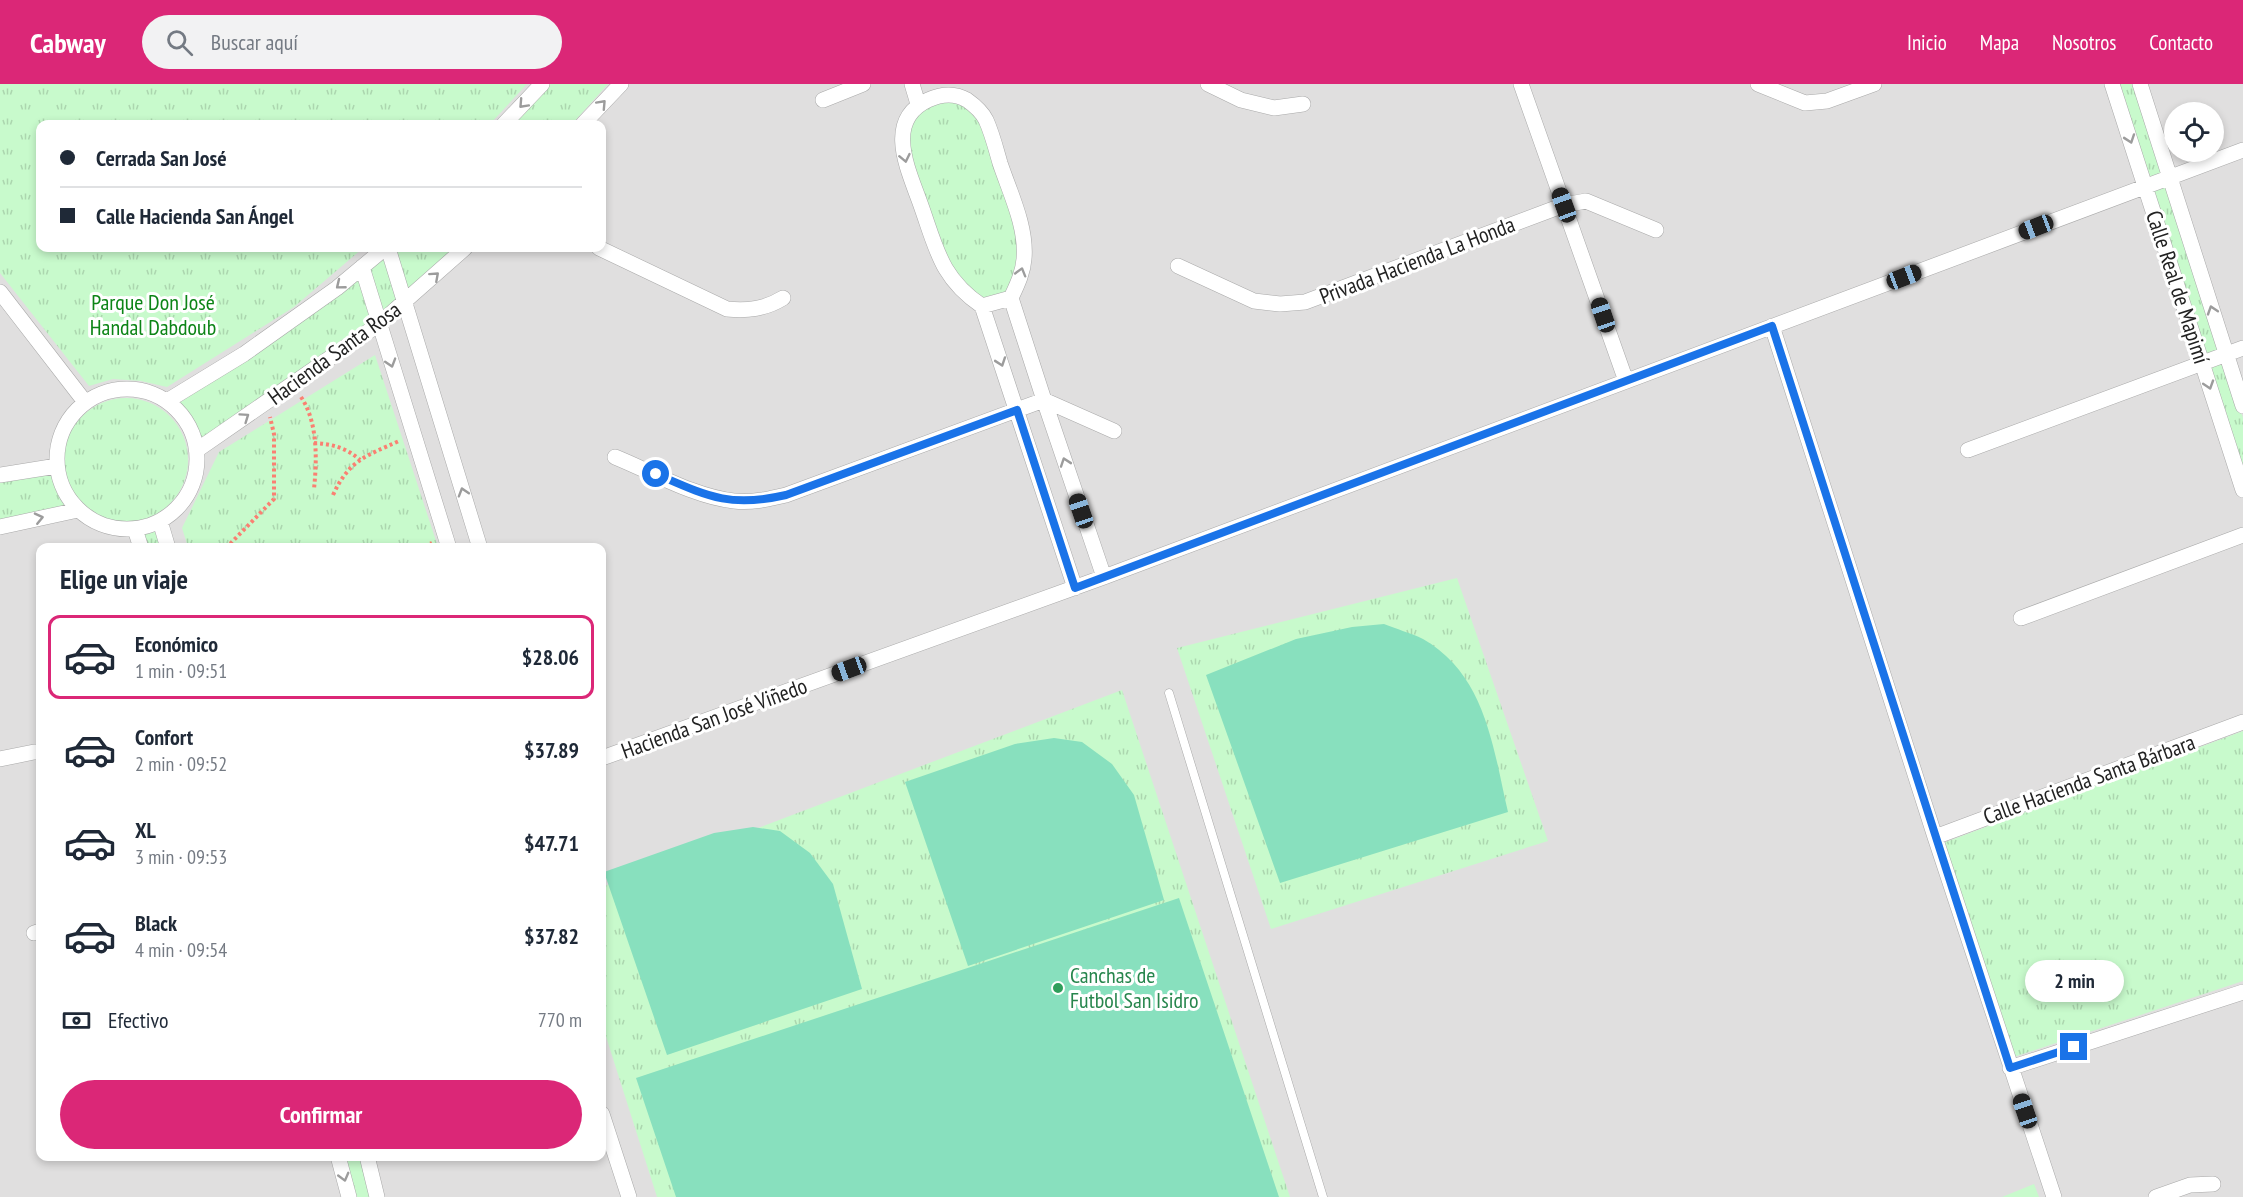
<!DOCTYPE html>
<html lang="es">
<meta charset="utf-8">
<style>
body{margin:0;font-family:"PT Sans Narrow",sans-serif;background:#f2f2f3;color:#1f2937;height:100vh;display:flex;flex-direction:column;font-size:22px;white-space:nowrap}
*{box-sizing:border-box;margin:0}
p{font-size:20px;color:#747a83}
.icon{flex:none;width:33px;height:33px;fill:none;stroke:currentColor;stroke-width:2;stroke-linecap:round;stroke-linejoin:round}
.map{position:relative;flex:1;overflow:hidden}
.sheet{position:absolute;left:36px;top:459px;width:570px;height:618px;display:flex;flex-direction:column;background:#fff;border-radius:12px;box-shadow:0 3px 9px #0003}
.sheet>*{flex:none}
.hud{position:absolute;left:36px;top:36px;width:570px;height:132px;border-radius:12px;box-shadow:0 3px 9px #0003;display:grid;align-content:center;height:132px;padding:0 24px;background:#fff}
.controls{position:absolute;left:2164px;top:18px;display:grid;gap:12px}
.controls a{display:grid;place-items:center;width:60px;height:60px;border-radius:50%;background:#fff;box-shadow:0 3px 9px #0003;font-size:30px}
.end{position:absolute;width:27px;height:27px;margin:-14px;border:8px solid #1a73e8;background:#fff;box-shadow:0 0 0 3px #fff}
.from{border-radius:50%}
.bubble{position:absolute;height:42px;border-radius:21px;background:#fff;box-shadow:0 3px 9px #0003;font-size:20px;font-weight:600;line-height:42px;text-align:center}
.car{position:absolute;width:18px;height:36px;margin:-18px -9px;border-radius:8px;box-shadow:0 0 4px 2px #0007;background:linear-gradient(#222 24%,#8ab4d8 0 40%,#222 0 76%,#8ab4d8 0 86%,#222 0)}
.hud b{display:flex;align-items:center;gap:21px;height:57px;font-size:22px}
.hud b+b{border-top:2px solid #e0e1e3}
.hud i{width:15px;height:15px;background:#1f2937}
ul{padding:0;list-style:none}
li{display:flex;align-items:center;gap:18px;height:84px;margin:0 12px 9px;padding:0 12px;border:3px solid transparent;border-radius:12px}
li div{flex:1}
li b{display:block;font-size:22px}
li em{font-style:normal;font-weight:600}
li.selected{border-color:#db2777}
li>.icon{width:54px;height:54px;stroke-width:1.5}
h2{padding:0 24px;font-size:27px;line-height:72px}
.pay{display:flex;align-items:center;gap:15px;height:66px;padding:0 24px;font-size:22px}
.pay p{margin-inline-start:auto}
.primary-button{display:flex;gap:12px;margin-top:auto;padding:12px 24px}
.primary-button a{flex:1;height:69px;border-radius:36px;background:#db2777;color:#fff;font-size:24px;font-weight:600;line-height:69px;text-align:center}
header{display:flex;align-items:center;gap:36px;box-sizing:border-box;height:84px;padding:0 30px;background:#db2777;color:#fff}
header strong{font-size:28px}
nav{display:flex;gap:33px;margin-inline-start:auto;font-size:21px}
.search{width:420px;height:54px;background:#f2f2f3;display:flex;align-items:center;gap:15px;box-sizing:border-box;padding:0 21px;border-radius:33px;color:#747a83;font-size:22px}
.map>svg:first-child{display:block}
.residential{fill:#e0dfdf;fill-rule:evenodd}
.park{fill:url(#park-tufts)}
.pitch{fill:#88e0be}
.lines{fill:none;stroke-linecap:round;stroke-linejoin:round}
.lane-casing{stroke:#a9a9a9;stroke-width:9}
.street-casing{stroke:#a9a9a9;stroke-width:16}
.path{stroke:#fa8072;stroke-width:4;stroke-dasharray:3 3;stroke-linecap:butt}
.lane{stroke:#fff;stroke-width:8}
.street{stroke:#fff;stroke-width:15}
.oneway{stroke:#9c9c9c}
.route{stroke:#1a73e8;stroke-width:8}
.leisure-dot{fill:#2e9e5b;stroke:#fff;stroke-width:2}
.labels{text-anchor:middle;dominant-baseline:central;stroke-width:6;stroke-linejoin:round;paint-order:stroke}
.street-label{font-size:22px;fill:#222;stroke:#fff}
.park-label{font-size:22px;fill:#0c8416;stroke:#fff}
.leisure-label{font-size:22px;fill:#27864d;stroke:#fff;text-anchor:start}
</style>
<header>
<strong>Cabway</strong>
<div class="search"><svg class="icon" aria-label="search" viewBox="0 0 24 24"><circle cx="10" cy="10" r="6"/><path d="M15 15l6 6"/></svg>Buscar aquí</div>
<nav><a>Inicio</a><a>Mapa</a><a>Nosotros</a><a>Contacto</a></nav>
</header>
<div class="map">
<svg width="2243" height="1113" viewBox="0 0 2243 1113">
<defs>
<pattern id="park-tufts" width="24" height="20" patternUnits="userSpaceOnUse" patternTransform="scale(1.5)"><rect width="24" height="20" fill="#c8facc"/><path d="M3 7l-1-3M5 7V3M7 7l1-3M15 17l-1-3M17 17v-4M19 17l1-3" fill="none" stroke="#acd6af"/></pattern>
</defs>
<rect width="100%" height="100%" fill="#f2efe9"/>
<!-- residential -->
<path class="residential" d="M0 0H2243V1113H0ZM2175 28H2214V68H2175ZM40 40H602V164H40ZM40 464H602V1072H40Z"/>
<!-- park -->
<path class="park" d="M0 0H527L490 40H40V164H363L294 223 167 303 141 297 113 295 89 302 0 189Z
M548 0H608L572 40H511Z
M2108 0H2136L2243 334V410Z
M938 17C957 16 967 20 979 33L1017 138 1020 164 1016 190 1007 208 989 215 970 209 947 184 906 72V48L920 26Z
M391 164H455L372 239 199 358 191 336 179 319 247 273Z
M375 271 438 463H188L182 444 219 368Z
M64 376a62 62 0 1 1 124 0a62 62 0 1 1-124 0Z
M52 389 59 408 70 422 0 438V397Z
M158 443 165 463H145L141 450Z
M1457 494 1548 757 1271 845 1177 564Z
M1122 606 1290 1113H657L602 940V803Z
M2243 647V897L2014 973 1943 759Z
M340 1073H362L373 1113H350Z
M2034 1100 2039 1113H2002Z"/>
<!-- pitch -->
<path class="pitch" d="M1384 540C1396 545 1411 549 1423 555 1486 591 1493 664 1508 728L1280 799 1206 591 1296 555 1352 543Z
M1054 654 1082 658 1112 680 1134 711 1164 816 968 882 905 698 1015 660Z
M753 743 780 747 810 769 833 800 862 905 667 971 604 788 714 749Z
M1179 814 1279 1113H676L636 994Z"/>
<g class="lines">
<!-- lane casing -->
<g class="lane-casing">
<path id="lane" d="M1169 609 1323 1113"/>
</g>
<!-- street casing -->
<g class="street-casing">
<path id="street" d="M912 0 918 20
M1208 0 1241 16 1274 24 1303 20
M1521 0 1626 297
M1758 0 1805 19 1827 17 1874 0
M2112 0 2243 406
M2140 0 2243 322
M823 16 863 0
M504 40 542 0
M583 40 621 0
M388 164 480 464
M599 164 727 225C748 227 765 225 783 214
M1178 182 1254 217 1280 220 1305 218 1564 121 1586 117 1656 146
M362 183 449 464
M0 208 85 318
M1011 214 1044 316 1104 493
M982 222 1011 214C1017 201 1023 189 1024 175 1027 143 1010 109 1000 79 996 65 992 49 986 36 982 28 974 21 967 16 955 9 941 10 928 16 885 36 907 83 919 116 936 162 939 193 982 222L1075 504
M1772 242 1935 753 2054 1113
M57 375a70 70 0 1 1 140 0a70 70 0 1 1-140 0Z
M167 317 244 270 337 204 385 164
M197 366 379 240 465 164
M1968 366 2243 264
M615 373C652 388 695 413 734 417 752 419 769 415 786 411L1044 316 1114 347
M0 391 57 382
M160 437 168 464
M0 443 78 426
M135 445 141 464
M2021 534 2243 451
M602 674 1104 493 2243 66
M0 675 34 668H40
M1935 753 2243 638
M34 849 40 847
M2010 984 2243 908
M602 1030 629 1113
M338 1072 349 1113
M367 1072 377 1113
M2156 1113 2190 1101 2213 1100"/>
</g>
<!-- path -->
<path class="path" d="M301 313C318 338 317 376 314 405
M314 359C332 360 347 364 360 376
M333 411C349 376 366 372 399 357
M226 464 274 415V350L270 333
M419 464 432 459"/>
<!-- lane -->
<use href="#lane" class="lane"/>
<!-- street -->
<use href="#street" class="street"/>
</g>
<!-- one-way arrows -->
<defs><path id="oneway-chevron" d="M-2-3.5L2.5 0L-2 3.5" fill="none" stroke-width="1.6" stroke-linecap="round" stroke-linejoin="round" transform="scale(1.5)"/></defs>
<g class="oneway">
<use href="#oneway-chevron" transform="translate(523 20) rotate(133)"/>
<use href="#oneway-chevron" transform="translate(602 20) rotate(-47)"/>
<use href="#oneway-chevron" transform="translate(2130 55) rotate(71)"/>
<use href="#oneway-chevron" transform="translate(905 74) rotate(78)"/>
<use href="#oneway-chevron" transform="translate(1021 188) rotate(-74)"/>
<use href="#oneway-chevron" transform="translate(435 192) rotate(-42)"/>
<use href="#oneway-chevron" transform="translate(340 201) rotate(141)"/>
<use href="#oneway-chevron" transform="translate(2212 226) rotate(-108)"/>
<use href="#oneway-chevron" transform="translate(1001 278) rotate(71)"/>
<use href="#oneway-chevron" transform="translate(391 279) rotate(73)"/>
<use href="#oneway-chevron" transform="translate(2209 301) rotate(72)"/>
<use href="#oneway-chevron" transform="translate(245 333) rotate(-35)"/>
<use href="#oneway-chevron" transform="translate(1065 378) rotate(-109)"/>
<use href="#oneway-chevron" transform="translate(463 408) rotate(-107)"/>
<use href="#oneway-chevron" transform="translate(39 434) rotate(-13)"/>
<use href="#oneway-chevron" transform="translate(344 1093) rotate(75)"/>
</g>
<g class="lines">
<!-- route -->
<path class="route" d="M656 390C707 412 729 424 786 411L1017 326 1075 504 1772 242 2010 984 2074 963"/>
</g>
<!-- markers -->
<circle class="leisure-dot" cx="1058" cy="904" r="6"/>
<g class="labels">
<!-- street labels -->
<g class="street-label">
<text transform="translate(1417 176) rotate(-21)">Privada Hacienda La Honda</text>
<text transform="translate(2178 203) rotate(72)">Calle Real de Mapimí</text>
<text transform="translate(334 269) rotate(-36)">Hacienda Santa Rosa</text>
<text transform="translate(714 634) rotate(-20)">Hacienda San José Viñedo</text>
<text transform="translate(2089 695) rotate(-20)">Calle Hacienda Santa Bárbara</text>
</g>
<!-- park labels -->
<g class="park-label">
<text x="153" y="218">Parque Don José<tspan x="153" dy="25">Handal Dabdoub</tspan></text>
</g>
<!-- leisure labels -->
<g class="leisure-label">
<text x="1070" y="891">Canchas de<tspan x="1070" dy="25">Futbol San Isidro</tspan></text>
</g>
</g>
</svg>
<div class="controls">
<a><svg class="icon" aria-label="locate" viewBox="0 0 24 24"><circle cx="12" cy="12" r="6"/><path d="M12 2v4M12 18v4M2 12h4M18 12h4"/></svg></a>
</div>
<i class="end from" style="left:656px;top:390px"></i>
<i class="end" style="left:2074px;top:963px"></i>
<div class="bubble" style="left:2025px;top:876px;width:99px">2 min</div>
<i class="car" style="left:1564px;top:121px;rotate:340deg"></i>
<i class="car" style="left:2036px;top:143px;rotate:249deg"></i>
<i class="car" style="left:1904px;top:193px;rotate:69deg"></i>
<i class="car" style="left:1603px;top:231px;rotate:341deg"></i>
<i class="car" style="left:1081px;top:427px;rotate:341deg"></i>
<i class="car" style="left:849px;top:585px;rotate:250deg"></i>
<i class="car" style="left:2025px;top:1027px;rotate:341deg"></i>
<div class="hud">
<b><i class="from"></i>Cerrada San José</b>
<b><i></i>Calle Hacienda San Ángel</b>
</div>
<section class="sheet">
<h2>Elige un viaje</h2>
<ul>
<li class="selected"><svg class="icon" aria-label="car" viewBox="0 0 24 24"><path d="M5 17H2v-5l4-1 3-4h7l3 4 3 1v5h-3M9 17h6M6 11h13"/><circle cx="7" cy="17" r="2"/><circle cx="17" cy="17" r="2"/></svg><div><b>Económico</b><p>1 min · 09:51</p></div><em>$28.06</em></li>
<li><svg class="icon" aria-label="car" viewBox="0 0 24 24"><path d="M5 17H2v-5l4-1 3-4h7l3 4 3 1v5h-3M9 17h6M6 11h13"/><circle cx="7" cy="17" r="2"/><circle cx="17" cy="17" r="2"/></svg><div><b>Confort</b><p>2 min · 09:52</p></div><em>$37.89</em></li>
<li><svg class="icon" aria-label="car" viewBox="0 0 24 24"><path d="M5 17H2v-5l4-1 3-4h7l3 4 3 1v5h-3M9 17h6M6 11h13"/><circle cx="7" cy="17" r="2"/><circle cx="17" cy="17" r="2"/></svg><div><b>XL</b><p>3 min · 09:53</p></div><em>$47.71</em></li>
<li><svg class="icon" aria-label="car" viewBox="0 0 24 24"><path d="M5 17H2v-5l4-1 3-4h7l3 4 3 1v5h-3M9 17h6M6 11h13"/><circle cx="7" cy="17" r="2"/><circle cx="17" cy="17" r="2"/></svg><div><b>Black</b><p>4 min · 09:54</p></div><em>$37.82</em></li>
</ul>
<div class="pay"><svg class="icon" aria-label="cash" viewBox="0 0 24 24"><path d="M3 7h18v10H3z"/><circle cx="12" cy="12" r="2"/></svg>Efectivo<p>770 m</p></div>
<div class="primary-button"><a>Confirmar</a></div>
</section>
</div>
